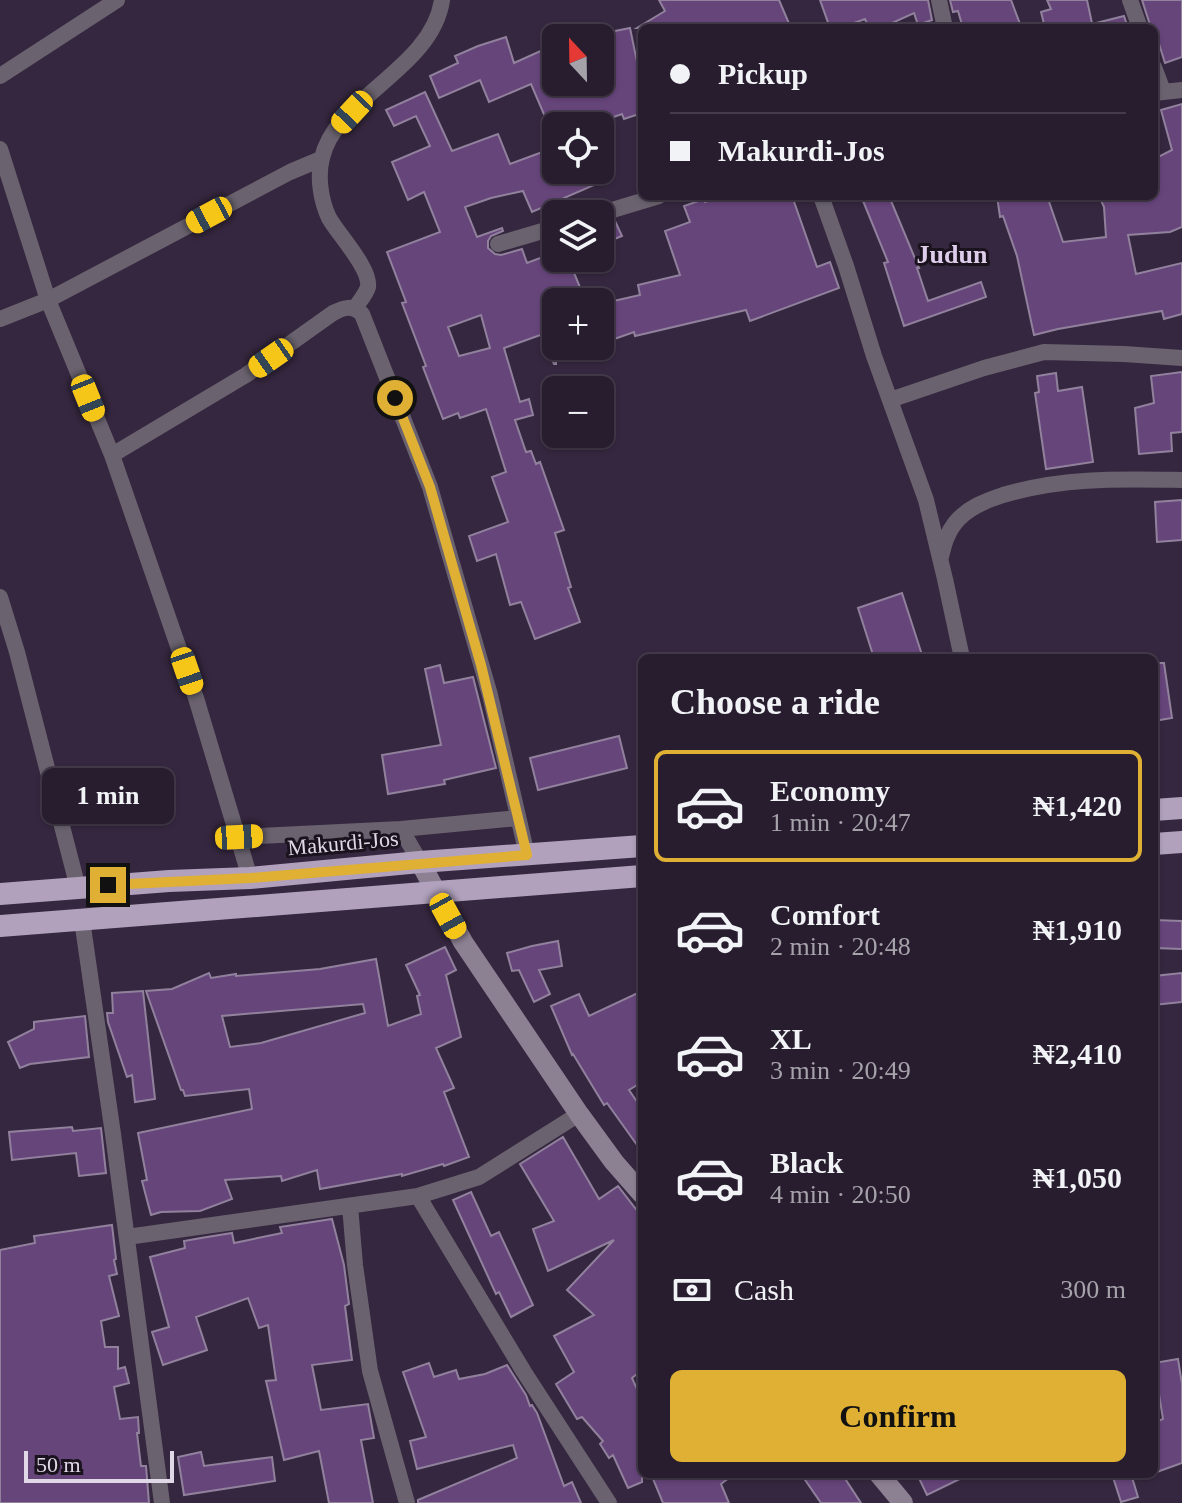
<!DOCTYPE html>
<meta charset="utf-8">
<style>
body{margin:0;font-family:Georgia,serif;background:#302637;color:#f1f3f6;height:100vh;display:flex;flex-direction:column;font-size:30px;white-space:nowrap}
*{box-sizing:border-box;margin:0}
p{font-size:26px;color:#a5a2aa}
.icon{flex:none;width:44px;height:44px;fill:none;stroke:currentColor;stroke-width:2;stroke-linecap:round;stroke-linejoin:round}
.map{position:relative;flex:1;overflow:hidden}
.details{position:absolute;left:638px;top:654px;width:520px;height:824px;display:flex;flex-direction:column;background:#281d2f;border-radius:12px;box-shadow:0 2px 6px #0004,0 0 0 2px #443b4b}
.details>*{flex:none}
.guide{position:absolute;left:638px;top:24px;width:520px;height:176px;border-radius:12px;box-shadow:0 2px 6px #0004,0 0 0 2px #443b4b;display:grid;align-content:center;height:176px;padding:0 32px;background:#281d2f}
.needle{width:52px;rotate:338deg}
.buttons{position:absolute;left:542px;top:24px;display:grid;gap:16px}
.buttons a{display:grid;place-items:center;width:72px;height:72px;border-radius:12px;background:#281d2f;box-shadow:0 2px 6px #0004,0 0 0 2px #443b4b;font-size:40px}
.scale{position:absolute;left:24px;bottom:20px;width:150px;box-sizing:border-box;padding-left:8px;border:4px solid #e0d7e7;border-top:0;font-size:22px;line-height:28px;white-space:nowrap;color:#e0d7e7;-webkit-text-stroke:6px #1a131e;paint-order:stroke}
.end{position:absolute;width:36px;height:36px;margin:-18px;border:10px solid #e0b034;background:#111;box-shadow:0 0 0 4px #111}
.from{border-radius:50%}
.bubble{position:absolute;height:56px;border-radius:12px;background:#281d2f;box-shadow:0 2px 6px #0004,0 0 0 2px #443b4b;font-size:26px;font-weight:800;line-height:56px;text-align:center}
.car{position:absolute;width:24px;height:48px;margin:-24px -12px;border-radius:10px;box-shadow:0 0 6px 2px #0007;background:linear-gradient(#f5c518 24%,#345 0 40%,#f5c518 0 76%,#345 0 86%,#f5c518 0)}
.guide b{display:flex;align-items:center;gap:28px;height:76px;font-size:30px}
.guide b+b{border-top:2px solid #443b4b}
.guide i{width:20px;height:20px;background:#f1f3f6}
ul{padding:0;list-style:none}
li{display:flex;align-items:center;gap:24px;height:112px;margin:0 16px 12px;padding:0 16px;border:4px solid transparent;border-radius:12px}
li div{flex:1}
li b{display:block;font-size:30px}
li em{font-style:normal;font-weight:800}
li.current{border-color:#e0b034}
li>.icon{width:72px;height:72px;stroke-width:1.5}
h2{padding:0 32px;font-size:36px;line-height:96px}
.pay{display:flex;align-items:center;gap:20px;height:88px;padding:0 32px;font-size:30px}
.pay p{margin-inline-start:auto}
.cta{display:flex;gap:16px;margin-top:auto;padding:16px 32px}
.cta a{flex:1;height:92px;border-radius:12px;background:#e0b034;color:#111;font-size:32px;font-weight:800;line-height:92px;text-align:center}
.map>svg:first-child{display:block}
.building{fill:#66457b;stroke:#91819d;stroke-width:2;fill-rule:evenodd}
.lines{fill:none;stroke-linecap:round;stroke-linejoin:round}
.minor{stroke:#6a636f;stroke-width:16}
.secondary{stroke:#8c8093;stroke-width:20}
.trunk{stroke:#b1a1bc;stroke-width:22}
.route{stroke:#e0b034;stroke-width:10}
.labels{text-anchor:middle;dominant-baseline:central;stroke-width:6;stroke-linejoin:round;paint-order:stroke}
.street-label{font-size:22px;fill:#e0d7e7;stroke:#1a131e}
.quarter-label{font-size:26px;font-weight:bold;fill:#ddccea;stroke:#1a131e}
</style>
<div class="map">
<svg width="1182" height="1503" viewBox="0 0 1182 1503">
<rect width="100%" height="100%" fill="#35273f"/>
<!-- building -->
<path class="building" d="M659 0H779L791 28H637L665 11Z
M820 0H928L932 20 918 25 914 13 881 28H869L865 19 840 28H830Z
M950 0H1011L1020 24 1009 28H963L958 11 953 12Z
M1047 0H1087L1093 28H1045L1041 12 1051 9Z
M1142 0H1182V57L1165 63 1154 28H1151Z
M1124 16 1128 28H1097L1096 23Z
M630 28 642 86V113L624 119 622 114 588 126H549L531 84 489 102 480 80 439 98 430 76 458 63 455 56 478 46 506 37 514 63 556 44V82H611L600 56V34Z
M425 92 452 151 498 134 510 164 556 147V170H596L601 182 532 212 523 191 491 198 465 207 477 237 502 228 503 231 491 236 488 241V248L495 254 501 255 522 249 527 263 556 252V258H568L586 302H556V364H554L543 334 504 348 520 402 529 399 533 415 515 420 526 452 531 451 536 464 540 462 564 530 555 533 571 587 568 588 580 622 535 639 521 602 510 605 496 554 477 561 469 536 508 522 492 477 506 472 486 409 460 418 458 413 443 419 423 367 426 366 402 303 406 302 387 252 440 232 424 192 408 200 392 162 430 146 416 116 394 126 386 110ZM481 315 490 348 459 356 448 327Z
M1182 104V227L1170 232 1128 235 1136 274 1182 263V314L1164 319 1162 311 1058 329 1034 335 1017 256 1003 216 1000 217 997 196H1047L1063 242 1106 237 1104 207 1099 196H1154V159L1172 150 1161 110Z
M721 196H792L817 267 830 262 839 288 750 321 746 310 635 336 634 332 600 344V304L640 295 638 285 680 275 665 231 690 222 684 206 704 199 705 202Z
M861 196H889L919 268H917L928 301 981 282 986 297 904 326 884 263 888 262Z
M615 221 622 236 600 245V226Z
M1182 372V432L1171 433 1172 451 1139 454 1135 408 1154 403 1151 376Z
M1056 373 1058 391 1082 387 1093 462 1046 469 1035 393 1039 392 1037 376Z
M1182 500V540L1157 542 1155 502Z
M902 593 923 658H874L858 608Z
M1154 663H1164L1172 718 1154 721Z
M440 665 444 683 473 677 496 768 444 780 445 784 388 794 382 755 441 745 425 669Z
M619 736 627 768 538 790 530 758Z
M1154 920 1182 921V949L1154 948Z
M558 941 562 966 539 970 550 994 534 1002 519 970 512 971 507 953 532 946Z
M445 947 456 970 446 975 461 1037 436 1048 454 1088 444 1092 469 1157 444 1166 443 1164 402 1176V1174L320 1189 317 1170 282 1181 281 1176 225 1180 232 1199 200 1211 161 1212 151 1215 142 1181 147 1180 138 1133 252 1109 249 1089 185 1096 183 1090H181L146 991 172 989 209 973 211 978 236 974V976L320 969 376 959 388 1026 421 1014 417 996 420 995 406 965ZM363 1004 365 1013 261 1043 230 1047 222 1016Z
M1182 973V1002L1154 1005V976Z
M143 991 155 1099 135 1102 132 1075 127 1077 108 1022 107 1013H113L112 993Z
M642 991V1082L629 1090 642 1109V1152L607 1103 604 1105 573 1054 572 1055 551 1006 579 994 589 1016Z
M85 1016 89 1057 30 1064 20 1068 8 1042 34 1029V1022Z
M72 1127 73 1131 101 1128 106 1173 79 1176 76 1153 12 1160 9 1132Z
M563 1137 599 1199 618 1186 639 1213 642 1209V1370L632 1378 642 1400V1482L628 1488 613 1455 609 1458 600 1444 603 1441 582 1417 577 1419 556 1384 574 1372 554 1336 594 1315 567 1290 614 1240 548 1271 533 1229 554 1221 520 1164Z
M471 1192 491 1236 499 1232 533 1305 511 1317 499 1292 496 1294 453 1200Z
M332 1219 344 1265 349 1304 345 1306 352 1360 312 1365 321 1410 368 1404 374 1438 361 1440 373 1503H329L319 1451 284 1460 266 1381 276 1380 268 1325 259 1328 248 1298 196 1317 207 1350 163 1365 152 1332 169 1327 150 1257 185 1248 184 1241 201 1238 232 1233 234 1243 282 1233 280 1227Z
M112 1225 116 1259 114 1260 117 1274 109 1276 119 1316 101 1321 105 1347H118V1369L125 1367 129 1383 114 1387 120 1419 138 1417 139 1433H137L141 1466H146L149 1503H0V1250L35 1243 34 1236Z
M1178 1359 1182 1384V1463L1154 1473V1423L1163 1419 1158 1388 1154 1389V1363Z
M429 1363 434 1377 456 1370 459 1379 485 1374 507 1365 526 1395 530 1406 532 1405 537 1413 564 1486 572 1482 581 1503H418V1500L517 1458 513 1445 417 1469 410 1441 426 1437 403 1372Z
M201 1452 204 1466 272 1457 275 1481 184 1495 178 1457Z
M651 1474H734L721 1484 729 1503H663Z
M801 1474H842L861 1503H821Z
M917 1474H970L927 1495Z
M1112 1474H1131L1138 1497 1121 1502Z"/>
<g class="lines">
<!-- minor -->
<path class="minor" d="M939 0 945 28
M1130 0 1140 28
M1154 67 1163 91
M0 76 117 0
M1154 93 1182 90
M0 149 48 300 112 455 196 698 250 878
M821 196 846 266 874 356 926 500 945 579 962 658
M599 214 659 196
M498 244 556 227
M355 308C359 302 366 294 368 287 371 269 338 234 329 218 321 201 317 177 322 158 335 98 432 69 442 0
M0 319 48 300 290 172 321 159
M890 400 984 368 1044 352 1124 354 1182 358
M112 455 246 375 333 313C345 307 352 305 362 314L430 487 490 695 527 855
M941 557C944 544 947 533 955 523 967 508 985 501 1003 495 1063 477 1120 479 1182 480
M0 597 17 652 78 888
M401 829 420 862
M239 837 401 829 518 818
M82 920 113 1134 162 1503
M418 1196 524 1372 609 1503
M350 1206 355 1265 370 1371 407 1503
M127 1237 418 1196 479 1177 579 1114"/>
<!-- secondary -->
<path class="secondary" d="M420 862 463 942 579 1114 614 1162 642 1194
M879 1474 903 1503"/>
<!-- trunk -->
<path class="trunk" d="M1154 810 1182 808
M1154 844 1182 842
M0 894 169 881 250 878 420 862 642 846
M0 926 642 876"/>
</g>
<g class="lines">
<!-- route -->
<path class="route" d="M108 885 250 878 527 855 481 665 430 487 395 398"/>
</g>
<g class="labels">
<!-- street labels -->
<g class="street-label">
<text transform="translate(343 843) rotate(-5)">Makurdi-Jos</text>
</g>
<!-- quarter labels -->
<g class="quarter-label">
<text x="952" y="254">Judun</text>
</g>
</g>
</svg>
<div class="buttons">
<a><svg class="needle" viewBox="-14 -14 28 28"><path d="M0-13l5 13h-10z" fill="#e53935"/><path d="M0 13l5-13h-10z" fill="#a5a2aa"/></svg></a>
<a><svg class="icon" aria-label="locate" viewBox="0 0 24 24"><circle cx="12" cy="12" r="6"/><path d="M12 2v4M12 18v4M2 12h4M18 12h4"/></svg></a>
<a><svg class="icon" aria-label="layers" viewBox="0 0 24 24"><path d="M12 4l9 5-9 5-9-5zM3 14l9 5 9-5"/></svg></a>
<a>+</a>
<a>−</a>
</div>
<div class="scale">50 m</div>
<i class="end from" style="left:395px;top:398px"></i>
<i class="end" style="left:108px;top:885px"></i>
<div class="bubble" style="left:42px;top:768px;width:132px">1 min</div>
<i class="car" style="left:352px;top:112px;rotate:223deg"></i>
<i class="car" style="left:209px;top:215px;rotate:242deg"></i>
<i class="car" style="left:271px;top:358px;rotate:235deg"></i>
<i class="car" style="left:88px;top:398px;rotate:158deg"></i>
<i class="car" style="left:187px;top:671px;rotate:161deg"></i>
<i class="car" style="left:239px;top:837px;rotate:87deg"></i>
<i class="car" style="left:448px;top:916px;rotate:151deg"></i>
<div class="guide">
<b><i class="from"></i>Pickup</b>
<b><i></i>Makurdi-Jos</b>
</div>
<section class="details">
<h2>Choose a ride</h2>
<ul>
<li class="current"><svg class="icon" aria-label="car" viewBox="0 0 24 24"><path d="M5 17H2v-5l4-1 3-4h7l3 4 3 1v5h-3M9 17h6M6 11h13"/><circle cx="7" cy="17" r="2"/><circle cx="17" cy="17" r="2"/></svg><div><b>Economy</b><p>1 min · 20:47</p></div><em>₦1,420</em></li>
<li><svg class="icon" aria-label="car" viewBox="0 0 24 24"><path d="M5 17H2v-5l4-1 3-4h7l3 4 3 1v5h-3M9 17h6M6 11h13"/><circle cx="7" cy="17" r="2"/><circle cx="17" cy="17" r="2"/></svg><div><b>Comfort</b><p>2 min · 20:48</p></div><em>₦1,910</em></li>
<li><svg class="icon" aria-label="car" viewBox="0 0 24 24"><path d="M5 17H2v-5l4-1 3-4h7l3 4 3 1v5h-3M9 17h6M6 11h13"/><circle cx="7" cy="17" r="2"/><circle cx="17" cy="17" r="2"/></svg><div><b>XL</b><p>3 min · 20:49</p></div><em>₦2,410</em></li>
<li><svg class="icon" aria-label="car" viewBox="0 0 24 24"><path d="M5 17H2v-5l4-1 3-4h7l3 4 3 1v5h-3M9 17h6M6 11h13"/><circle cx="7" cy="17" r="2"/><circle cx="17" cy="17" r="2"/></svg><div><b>Black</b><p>4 min · 20:50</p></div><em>₦1,050</em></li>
</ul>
<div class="pay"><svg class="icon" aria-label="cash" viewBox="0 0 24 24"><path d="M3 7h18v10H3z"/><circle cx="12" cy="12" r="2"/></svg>Cash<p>300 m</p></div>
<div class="cta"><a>Confirm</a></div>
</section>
</div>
